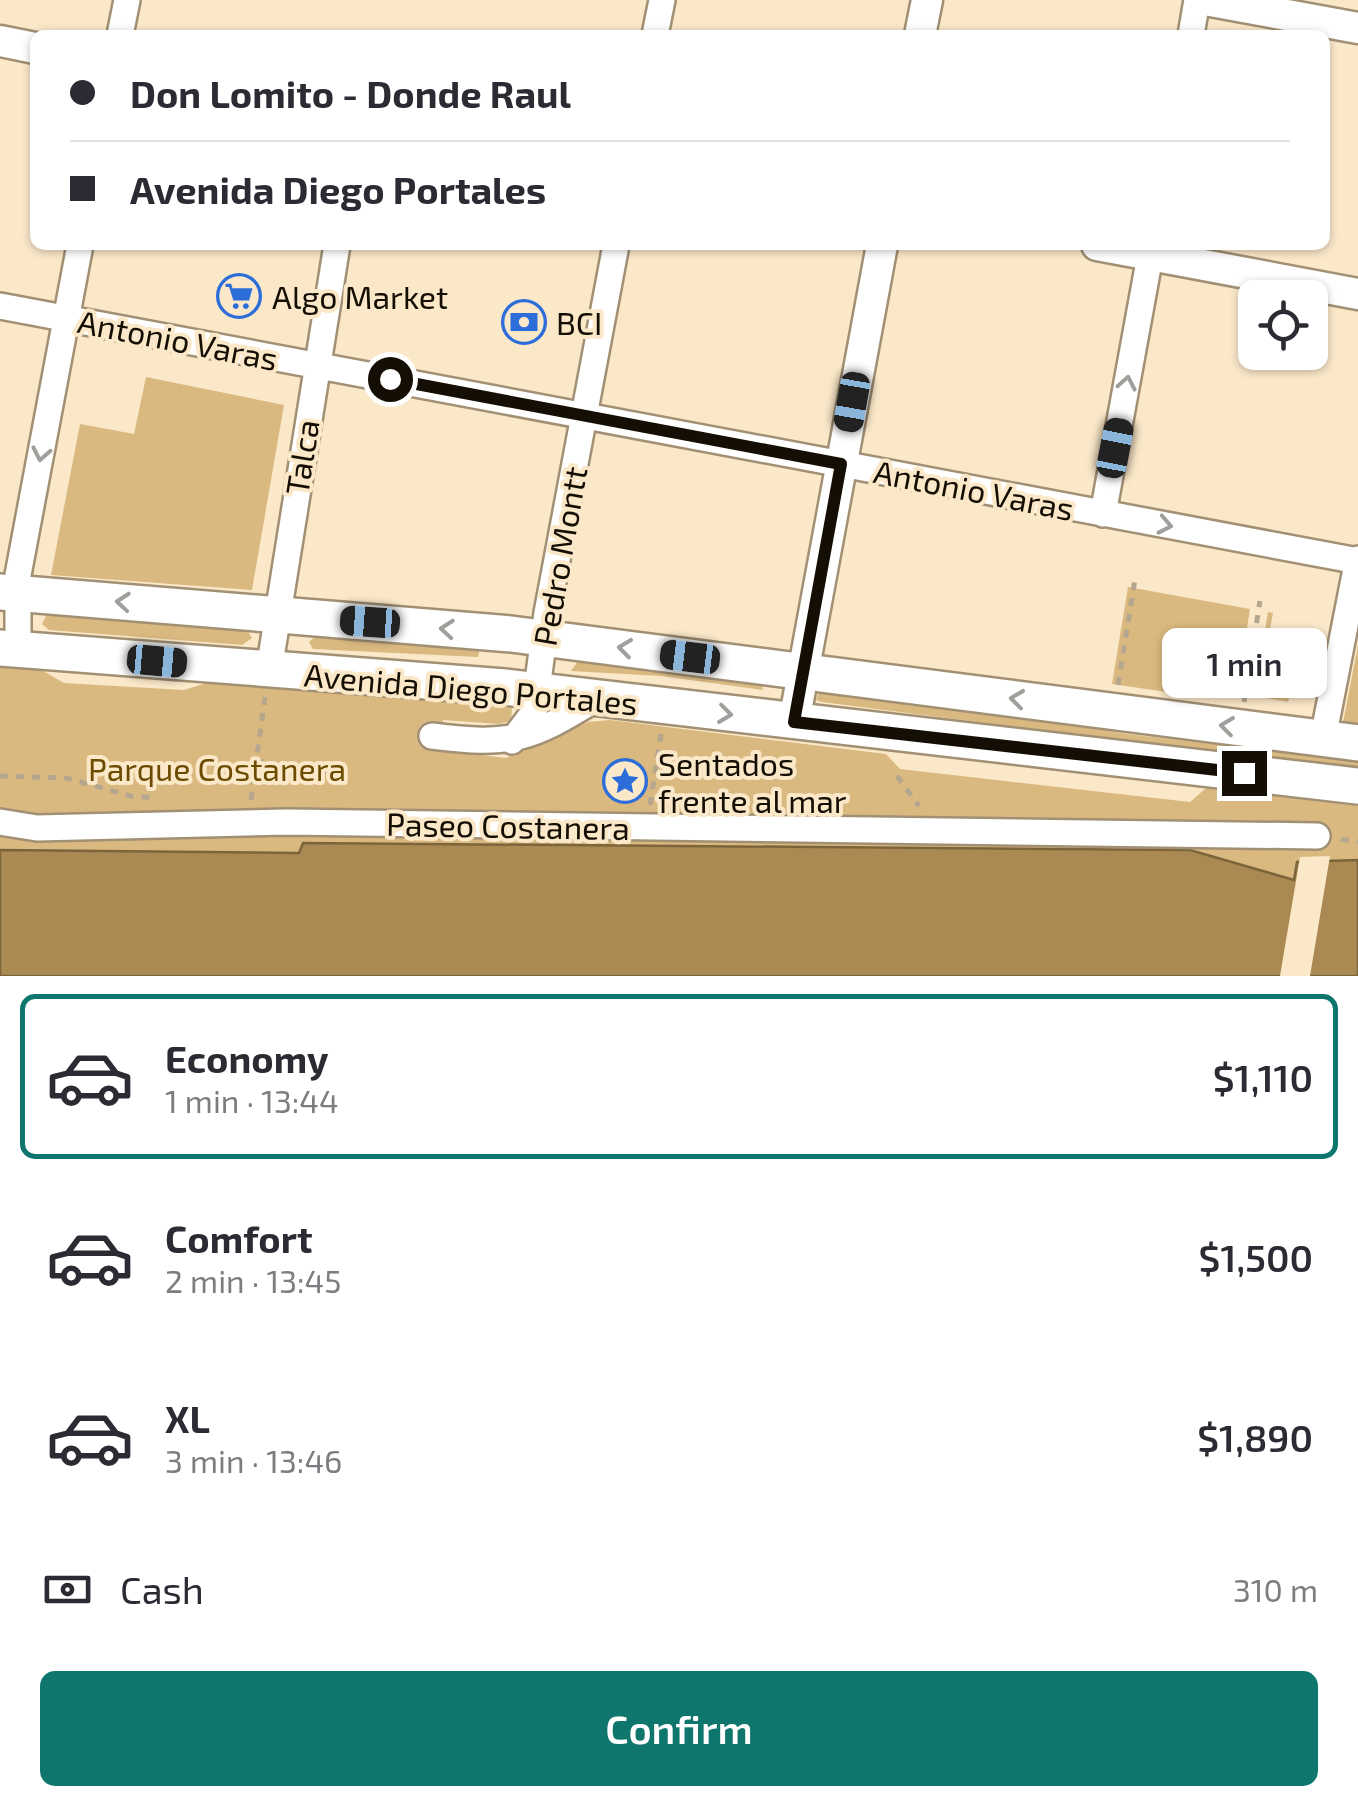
<!DOCTYPE html>
<meta charset="utf-8">
<style>
body{margin:0;font-family:"Exo 2",sans-serif;background:#f2f2f3;color:#2b2b33;height:100vh;display:flex;flex-direction:column;font-size:38px;white-space:nowrap}
*{box-sizing:border-box;margin:0}
p{font-size:32px;color:#7c7c81}
.icon{flex:none;width:55px;height:55px;fill:none;stroke:currentColor;stroke-width:2;stroke-linecap:round;stroke-linejoin:round}
.map{position:relative;height:976px;overflow:hidden}
.sheet{display:flex;flex-direction:column;background:#fff;flex:1}
.sheet>*{flex:none}
.banner{position:absolute;left:30px;top:30px;width:1300px;height:220px;border-radius:15px;box-shadow:0 2px 8px #0004;display:grid;align-content:center;height:220px;padding:0 40px;background:#fff}
.tools{position:absolute;left:1238px;top:280px;display:grid;gap:20px}
.tools a{display:grid;place-items:center;width:90px;height:90px;border-radius:15px;background:#fff;box-shadow:0 2px 8px #0004;font-size:50px}
.end{position:absolute;width:45px;height:45px;margin:-22px;border:12px solid #140e04;background:#fff;box-shadow:0 0 0 5px #fff}
.from{border-radius:50%}
.bubble{position:absolute;height:70px;border-radius:15px;background:#fff;box-shadow:0 2px 8px #0004;font-size:32px;font-weight:600;line-height:70px;text-align:center}
.car{position:absolute;width:30px;height:60px;margin:-30px -15px;border-radius:12px;box-shadow:0 0 8px 2px #0007;background:linear-gradient(#222 24%,#8ab4d8 0 40%,#222 0 76%,#8ab4d8 0 86%,#222 0)}
.banner b{display:flex;align-items:center;gap:35px;height:95px;font-size:38px}
.banner b+b{border-top:2px solid #e1e1e2}
.banner i{width:25px;height:25px;background:#2b2b33}
ul{padding:18px 0 0;list-style:none}
li{display:flex;align-items:center;gap:30px;height:165px;margin:0 20px 15px;padding:0 20px;border:5px solid transparent;border-radius:15px}
li div{flex:1}
li b{display:block;font-size:38px}
li em{font-style:normal;font-weight:600}
li.selected{border-color:#0f766e}
li>.icon{width:90px;height:90px;stroke-width:1.5}
.pay{display:flex;align-items:center;gap:25px;height:110px;padding:0 40px;font-size:38px}
.pay p{margin-inline-start:auto}
.cta{display:flex;gap:20px;margin-top:auto;padding:20px 40px}
.cta a{flex:1;height:115px;border-radius:15px;background:#0f766e;color:#fff;font-size:40px;font-weight:600;line-height:115px;text-align:center}
.map>svg:first-child{display:block}
.green{fill:#dab980}
.water{fill:#aa8a52;stroke:#7d653b;stroke-width:2.5}
.pier{fill:#fbe8c9}
.lines{fill:none;stroke-linecap:round;stroke-linejoin:round}
.minor-casing{stroke:#a19073;stroke-width:30}
.major-casing{stroke:#a19073;stroke-width:35}
.highway-casing{stroke:#a19073;stroke-width:40}
.path{stroke:#b5a68e;stroke-width:5;stroke-dasharray:8 8;stroke-linecap:butt}
.minor{stroke:#fff;stroke-width:25}
.major{stroke:#fff;stroke-width:30}
.highway{stroke:#fff;stroke-width:35}
.oneway{stroke:#a19f9b}
.route{stroke:#140e04;stroke-width:12}
.labels{text-anchor:middle;dominant-baseline:central;stroke-width:8;stroke-linejoin:round;paint-order:stroke}
.poi-label{font-size:32px;fill:#140e04;stroke:#fbe8c9;text-anchor:start}
.street-label{font-size:32px;fill:#140e04;stroke:#fbe8c9}
.park-label{font-size:32px;fill:#6c4c00;stroke:#fbe8c9}
</style>
<div class="map">
<svg width="1358" height="976" viewBox="0 0 1358 976">
<rect width="100%" height="100%" fill="#fbe8c9"/>
<!-- green -->
<path class="green" d="M146 377 284 405 252 590 51 575 80 424 134 434Z
M1128 587 1250 609 1237 693 1203 688 1201 697 1112 684Z
M1268 612 1273 613 1270 629 1278 630 1275 642 1288 646 1282 666 1289 668 1283 686 1292 688 1288 702 1254 696Z
M47 614 247 630 252 638 242 645 49 630 42 624Z
M320 632 480 648 478 657 313 649 309 642Z
M1358 645V730L1342 728Z
M578 661 762 686 763 690 661 676 571 671Z
M0 666 36 667 64 683 184 690 210 682 512 707 511 721 499 724 443 720 441 750 506 758 588 722 610 720 886 754 900 769 1190 802 1206 788 1358 803V860L1298 862 1294 880 1190 850 303 843 299 853 0 850Z
M821 685 1127 734 1358 761V771L822 702 816 700Z"/>
<!-- water -->
<path class="water" d="M303 843 1190 850 1294 880 1297 862 1358 860V976H0V850L299 853Z"/>
<!-- pier -->
<path class="pier" d="M1330 856 1310 976H1280L1300 857Z"/>
<g class="lines">
<!-- minor casing -->
<g class="minor-casing">
<path id="minor" d="M120 35 127 0
M655 35 662 0
M1191 35 1197 0
M0 306 1358 561
M1103 514 1152 245
M18 649V575L80 245
M269 670 337 245
M432 736C511 746 530 740 597 698
M1323 738 1358 559
M512 741 534 712 547 613 616 245
M0 822 37 828 287 822 1317 836"/>
</g>
<!-- major casing -->
<g class="major-casing">
<path id="major" d="M1205 0 1358 28
M920 35 927 0
M0 41 35 48
M1097 245 1358 294
M794 722 882 245"/>
</g>
<!-- highway casing -->
<g class="highway-casing">
<path id="highway" d="M0 592 511 634 1358 743
M0 648 505 687 1358 786"/>
</g>
<!-- path -->
<path class="path" d="M1118 685 1135 579
M1244 702 1260 601
M256 761 347 775
M0 776 66 778 131 796 157 798
M897 776 919 806
M251 800 265 697
M650 805 661 734
M1341 839 1358 842"/>
<!-- minor -->
<use href="#minor" class="minor"/>
<!-- major -->
<use href="#major" class="major"/>
<!-- highway -->
<use href="#highway" class="highway"/>
</g>
<!-- one-way arrows -->
<defs><path id="oneway-chevron" d="M-2-3.5L2.5 0L-2 3.5" fill="none" stroke-width="1.6" stroke-linecap="round" stroke-linejoin="round" transform="scale(2.5)"/></defs>
<g class="oneway">
<use href="#oneway-chevron" transform="translate(1127 383) rotate(-79)"/>
<use href="#oneway-chevron" transform="translate(41 454) rotate(101)"/>
<use href="#oneway-chevron" transform="translate(1165 525) rotate(11)"/>
<use href="#oneway-chevron" transform="translate(123 602) rotate(-175)"/>
<use href="#oneway-chevron" transform="translate(447 629) rotate(-175)"/>
<use href="#oneway-chevron" transform="translate(625 648) rotate(-173)"/>
<use href="#oneway-chevron" transform="translate(1017 699) rotate(-173)"/>
<use href="#oneway-chevron" transform="translate(725 714) rotate(7)"/>
<use href="#oneway-chevron" transform="translate(1227 726) rotate(-173)"/>
</g>
<g class="lines">
<!-- route -->
<path class="route" d="M390 379 841 464 794 722 1244 773"/>
</g>
<!-- icons -->
<defs>
<g id="supermarket-ring" transform="scale(2.25)"><circle r="9.5" fill="#fbe8c9" stroke="#2d6dda" stroke-width="1.5"/><path d="M-6-5.5h2.5l.6 2H6L4.5 2H-2.5L-4.4-4H-6ZM-1.5 3.2a1.3 1.3 0 1 0 .1 0ZM3 3.2a1.3 1.3 0 1 0 .1 0Z" fill="#2d6dda"/></g>
<g id="bank-ring" transform="scale(2.25)"><circle r="9.5" fill="#fbe8c9" stroke="#2d6dda" stroke-width="1.5"/><path d="M-6-4H6V4H-6ZM0-2.3a2.3 2.3 0 1 0 0 4.6a2.3 2.3 0 1 0 0-4.6Z" fill="#2d6dda"/></g>
<g id="sight-ring" transform="scale(2.25)"><circle r="9.5" fill="#fbe8c9" stroke="#2d6dda" stroke-width="1.5"/><path d="M0-6L1.8-2.2L6-1.7L2.9 1.2L3.7 5.4L0 3.3L-3.7 5.4L-2.9 1.2L-6-1.7L-1.8-2.2Z" fill="#2d6dda"/></g>
</defs>
<g fill-rule="evenodd">
<use href="#supermarket-ring" x="239" y="296"/>
<use href="#bank-ring" x="524" y="322"/>
<use href="#sight-ring" x="625" y="781"/>
</g>
<g class="labels">
<!-- poi labels -->
<g class="poi-label">
<text x="272" y="296">Algo Market</text>
<text x="556" y="322">BCI</text>
<text x="658" y="763">Sentados<tspan x="658" dy="37">frente al mar</tspan></text>
</g>
<!-- street labels -->
<g class="street-label">
<text transform="translate(178 339) rotate(11)">Antonio Varas</text>
<text transform="translate(301 457) rotate(-81)">Talca</text>
<text transform="translate(974 489) rotate(11)">Antonio Varas</text>
<text transform="translate(559 556) rotate(-80)">Pedro Montt</text>
<text transform="translate(471 688) rotate(5)">Avenida Diego Portales</text>
<text transform="translate(508 825) rotate(1)">Paseo Costanera</text>
</g>
<!-- park labels -->
<g class="park-label">
<text x="217" y="768">Parque Costanera</text>
</g>
</g>
</svg>
<div class="tools">
<a><svg class="icon" aria-label="locate" viewBox="0 0 24 24"><circle cx="12" cy="12" r="6"/><path d="M12 2v4M12 18v4M2 12h4M18 12h4"/></svg></a>
</div>
<i class="end from" style="left:390px;top:379px"></i>
<i class="end" style="left:1244px;top:773px"></i>
<div class="bubble" style="left:1162px;top:628px;width:165px">1 min</div>
<i class="car" style="left:852px;top:402px;rotate:190deg"></i>
<i class="car" style="left:1115px;top:448px;rotate:11deg"></i>
<i class="car" style="left:370px;top:622px;rotate:274deg"></i>
<i class="car" style="left:690px;top:657px;rotate:277deg"></i>
<i class="car" style="left:157px;top:661px;rotate:95deg"></i>
<div class="banner">
<b><i class="from"></i>Don Lomito - Donde Raul</b>
<b><i></i>Avenida Diego Portales</b>
</div>
</div>
<section class="sheet">
<ul>
<li class="selected"><svg class="icon" aria-label="car" viewBox="0 0 24 24"><path d="M5 17H2v-5l4-1 3-4h7l3 4 3 1v5h-3M9 17h6M6 11h13"/><circle cx="7" cy="17" r="2"/><circle cx="17" cy="17" r="2"/></svg><div><b>Economy</b><p>1 min · 13:44</p></div><em>$1,110</em></li>
<li><svg class="icon" aria-label="car" viewBox="0 0 24 24"><path d="M5 17H2v-5l4-1 3-4h7l3 4 3 1v5h-3M9 17h6M6 11h13"/><circle cx="7" cy="17" r="2"/><circle cx="17" cy="17" r="2"/></svg><div><b>Comfort</b><p>2 min · 13:45</p></div><em>$1,500</em></li>
<li><svg class="icon" aria-label="car" viewBox="0 0 24 24"><path d="M5 17H2v-5l4-1 3-4h7l3 4 3 1v5h-3M9 17h6M6 11h13"/><circle cx="7" cy="17" r="2"/><circle cx="17" cy="17" r="2"/></svg><div><b>XL</b><p>3 min · 13:46</p></div><em>$1,890</em></li>
</ul>
<div class="pay"><svg class="icon" aria-label="cash" viewBox="0 0 24 24"><path d="M3 7h18v10H3z"/><circle cx="12" cy="12" r="2"/></svg>Cash<p>310 m</p></div>
<div class="cta"><a>Confirm</a></div>
</section>
